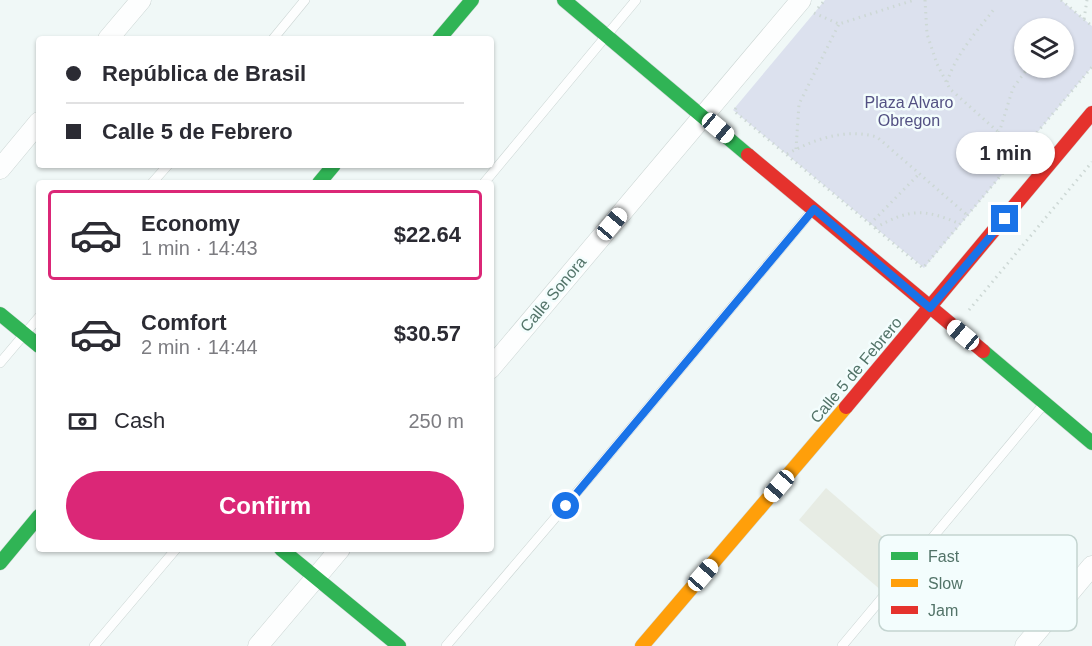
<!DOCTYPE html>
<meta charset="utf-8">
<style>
body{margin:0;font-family:Helvetica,sans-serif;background:#f2f2f3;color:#2b2b33;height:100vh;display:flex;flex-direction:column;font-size:22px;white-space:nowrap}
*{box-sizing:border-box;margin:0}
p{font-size:20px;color:#7c7c81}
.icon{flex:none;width:33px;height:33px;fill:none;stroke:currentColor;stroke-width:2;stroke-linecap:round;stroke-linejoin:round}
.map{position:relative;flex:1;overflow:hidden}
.side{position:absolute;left:36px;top:180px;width:458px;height:372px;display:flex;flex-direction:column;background:#fff;border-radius:6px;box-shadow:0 2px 4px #0004}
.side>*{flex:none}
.guide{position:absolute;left:36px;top:36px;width:458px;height:132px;border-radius:6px;box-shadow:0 2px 4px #0004;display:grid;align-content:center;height:132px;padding:0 30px;background:#fff}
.fabs{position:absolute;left:1014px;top:18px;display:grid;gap:12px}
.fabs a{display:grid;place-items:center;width:60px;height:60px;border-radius:50%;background:#fff;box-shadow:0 2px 4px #0004;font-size:30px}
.end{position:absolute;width:27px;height:27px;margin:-14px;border:8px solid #1a73e8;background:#fff;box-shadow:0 0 0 3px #fff}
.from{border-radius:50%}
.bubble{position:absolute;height:42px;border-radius:21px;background:#fff;box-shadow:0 2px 4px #0004;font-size:20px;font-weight:700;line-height:42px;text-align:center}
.car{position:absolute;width:18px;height:36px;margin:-18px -9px;border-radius:8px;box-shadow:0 0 4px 2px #0007;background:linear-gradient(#fff 24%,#345 0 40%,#fff 0 76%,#345 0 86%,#fff 0)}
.guide b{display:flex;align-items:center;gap:21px;height:57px;font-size:22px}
.guide b+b{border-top:2px solid #e1e1e2}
.guide i{width:15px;height:15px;background:#2b2b33}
ul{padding:10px 0 0;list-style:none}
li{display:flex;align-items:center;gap:18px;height:90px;margin:0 12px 9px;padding:0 18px;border:3px solid transparent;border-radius:6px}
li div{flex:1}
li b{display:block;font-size:22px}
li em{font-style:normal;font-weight:700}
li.selected{border-color:#db2777}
li>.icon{width:54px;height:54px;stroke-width:1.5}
.pay{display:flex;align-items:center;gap:15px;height:66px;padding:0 30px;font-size:22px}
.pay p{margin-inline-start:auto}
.cta{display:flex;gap:12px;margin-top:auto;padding:12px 30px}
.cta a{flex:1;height:69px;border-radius:36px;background:#db2777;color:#fff;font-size:24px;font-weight:700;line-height:69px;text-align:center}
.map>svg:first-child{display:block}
.education{fill:#e7ece4}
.green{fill:#dce1ee;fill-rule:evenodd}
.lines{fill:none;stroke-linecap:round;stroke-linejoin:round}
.lane-casing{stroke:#cbd5d3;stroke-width:10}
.street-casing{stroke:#cbd5d3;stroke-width:21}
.fast-casing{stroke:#cbd5d3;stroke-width:15}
.slow-casing{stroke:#cbd5d3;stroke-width:15}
.jam-casing{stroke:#cbd5d3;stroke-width:15}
.path{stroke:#cdd8d5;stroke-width:3;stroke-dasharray:1.5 4.5;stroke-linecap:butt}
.lane{stroke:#fdfefe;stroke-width:9}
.street{stroke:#fdfefe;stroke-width:20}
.fast{stroke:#30b455;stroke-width:14}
.slow{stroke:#ff9f0a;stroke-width:14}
.jam{stroke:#e5322d;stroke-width:14}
.route{stroke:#1a73e8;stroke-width:8}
.labels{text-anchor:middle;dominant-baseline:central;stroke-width:5;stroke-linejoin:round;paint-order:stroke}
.park-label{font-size:16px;fill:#535183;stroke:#f3fdfd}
.street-label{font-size:16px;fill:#527368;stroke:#f3fdfd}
.key{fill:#f3fdfd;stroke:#c3d4d0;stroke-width:1.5}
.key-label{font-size:16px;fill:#527368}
</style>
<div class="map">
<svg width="1092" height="646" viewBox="0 0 1092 646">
<rect width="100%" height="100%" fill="#f0f8f7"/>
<!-- education -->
<path class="education" d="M826 488 909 560 882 591 799 520Z"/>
<!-- green -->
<path class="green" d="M825 0H1061L1092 26V67L924 268 733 110ZM1024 28H1064V68H1024Z"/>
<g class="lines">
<!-- lane casing -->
<g class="lane-casing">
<path id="lane" d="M273 39 305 0
M152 183 168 165
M484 183 636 0
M0 363 39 317
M94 646 176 549
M446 646 595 471 812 211
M842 646 1044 404"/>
</g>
<!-- street casing -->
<g class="street-casing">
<path id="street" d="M108 39 141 0
M0 169 39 122
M490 369 801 0
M258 646 340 549
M1025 646 1092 566"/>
</g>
<!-- fast casing -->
<g class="fast-casing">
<path id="fast" d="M564 0 748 155
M439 39 472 0
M319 183 334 165
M0 314 39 346
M983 351 1092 443
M281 549 399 646
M0 563 39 516"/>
</g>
<!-- slow casing -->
<g class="slow-casing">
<path id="slow" d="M642 646 846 407"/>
</g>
<!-- jam casing -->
<g class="jam-casing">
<path id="jam" d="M748 155 983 351
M846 407 1092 113"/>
</g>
<!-- path -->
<path class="path" d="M925 0 927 34 937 64 950 89 1021 152
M1061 0 1092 26
M818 8 825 0
M814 13 839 24 914 0
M1084 19 1087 0
M947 82C956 54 977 31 995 8
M736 108 734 111 923 268 1092 67
M999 133 1013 88 1028 68
M796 149 799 104 839 24
M787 154C815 139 845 128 877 137L967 215
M870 224 919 174
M875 228C909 209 924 208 960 224
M969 310 1092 162"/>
<!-- lane -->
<use href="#lane" class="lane"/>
<!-- street -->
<use href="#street" class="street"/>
<!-- fast -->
<use href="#fast" class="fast"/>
<!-- slow -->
<use href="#slow" class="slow"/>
<!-- jam -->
<use href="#jam" class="jam"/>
</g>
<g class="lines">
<!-- route -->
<path class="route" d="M566 506 814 209 930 308 1005 219"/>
</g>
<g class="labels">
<!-- park labels -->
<g class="park-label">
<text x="909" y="102">Plaza Alvaro<tspan x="909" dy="18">Obregon</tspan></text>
</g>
<!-- street labels -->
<g class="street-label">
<text transform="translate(553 294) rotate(-50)">Calle Sonora</text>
<text transform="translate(856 370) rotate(-50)">Calle 5 de Febrero</text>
</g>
</g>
<!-- legend -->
<rect x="879" y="535" width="198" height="96" rx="9" class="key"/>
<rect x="891" y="552" width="27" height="8" fill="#30b455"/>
<rect x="891" y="579" width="27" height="8" fill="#ff9f0a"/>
<rect x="891" y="606" width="27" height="8" fill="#e5322d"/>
<g class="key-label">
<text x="928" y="562">Fast</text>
<text x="928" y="589">Slow</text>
<text x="928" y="616">Jam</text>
</g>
</svg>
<div class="fabs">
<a><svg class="icon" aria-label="layers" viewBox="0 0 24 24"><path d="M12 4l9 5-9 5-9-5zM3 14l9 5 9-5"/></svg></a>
</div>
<i class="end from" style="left:566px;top:506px"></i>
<i class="end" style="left:1005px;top:219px"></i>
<div class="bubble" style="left:956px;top:132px;width:99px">1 min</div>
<i class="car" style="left:718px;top:128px;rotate:130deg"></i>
<i class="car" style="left:612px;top:224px;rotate:40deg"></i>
<i class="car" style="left:963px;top:335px;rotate:310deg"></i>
<i class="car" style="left:779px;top:486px;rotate:221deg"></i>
<i class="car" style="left:703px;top:575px;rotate:41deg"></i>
<div class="guide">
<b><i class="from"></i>República de Brasil</b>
<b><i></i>Calle 5 de Febrero</b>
</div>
<section class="side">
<ul>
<li class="selected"><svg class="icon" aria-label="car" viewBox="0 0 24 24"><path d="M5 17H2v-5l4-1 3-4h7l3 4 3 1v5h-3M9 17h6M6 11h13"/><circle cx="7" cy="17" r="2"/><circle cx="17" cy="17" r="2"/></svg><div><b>Economy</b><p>1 min · 14:43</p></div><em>$22.64</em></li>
<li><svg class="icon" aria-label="car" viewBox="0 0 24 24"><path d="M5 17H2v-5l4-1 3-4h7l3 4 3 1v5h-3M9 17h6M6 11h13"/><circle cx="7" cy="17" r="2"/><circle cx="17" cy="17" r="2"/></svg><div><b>Comfort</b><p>2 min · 14:44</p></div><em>$30.57</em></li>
</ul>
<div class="pay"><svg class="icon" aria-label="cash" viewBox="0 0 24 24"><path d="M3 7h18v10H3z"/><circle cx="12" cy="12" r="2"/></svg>Cash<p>250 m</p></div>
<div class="cta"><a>Confirm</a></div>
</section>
</div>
